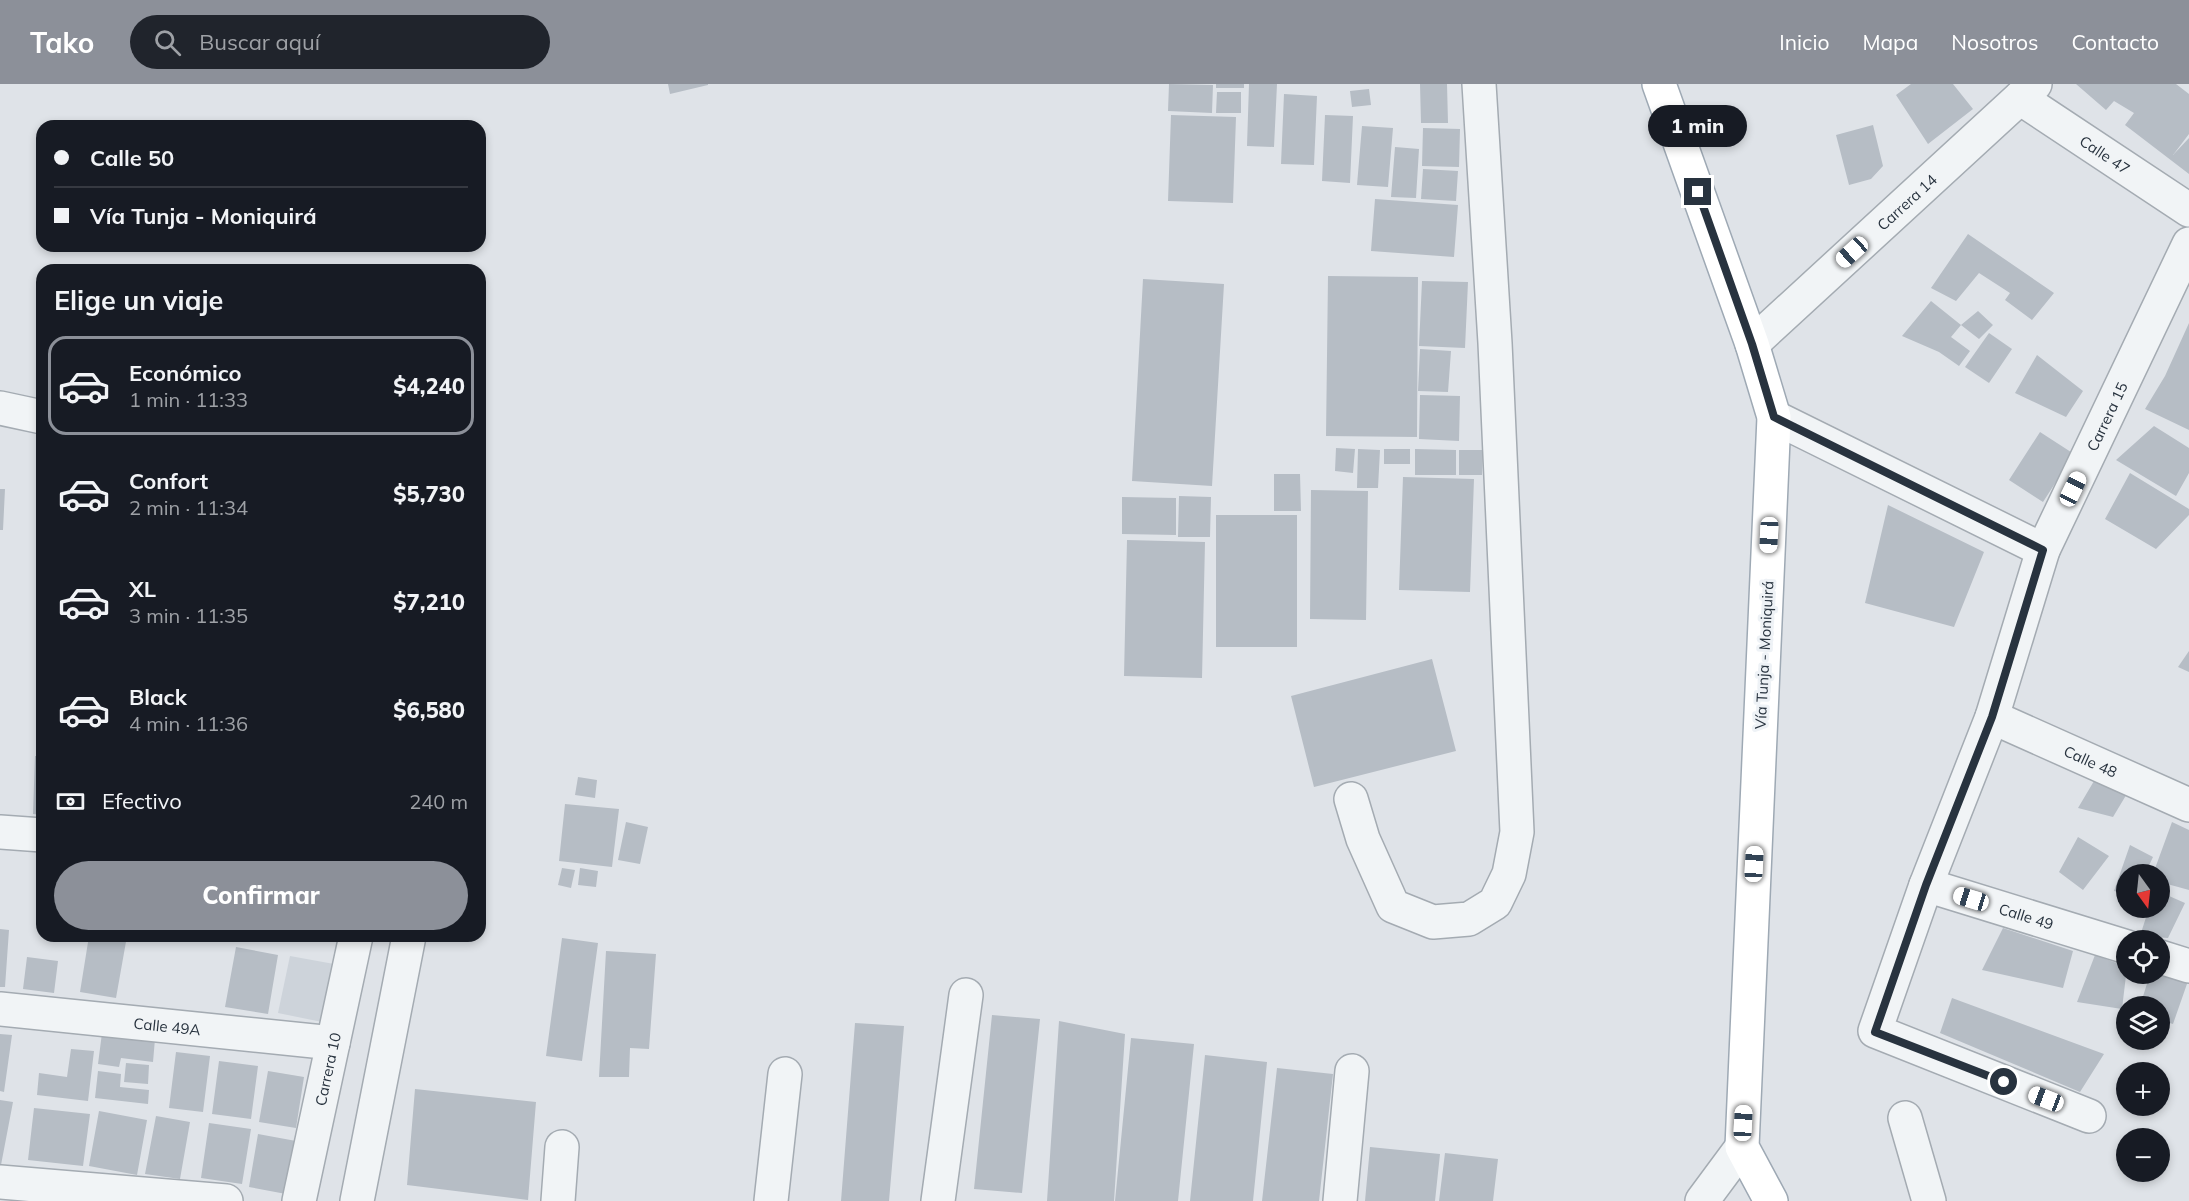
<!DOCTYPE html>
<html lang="es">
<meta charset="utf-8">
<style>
body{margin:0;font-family:Mulish,sans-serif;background:#20242c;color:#f1f3f6;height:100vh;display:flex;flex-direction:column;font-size:22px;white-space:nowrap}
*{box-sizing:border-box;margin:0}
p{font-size:20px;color:#9ea1a6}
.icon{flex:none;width:33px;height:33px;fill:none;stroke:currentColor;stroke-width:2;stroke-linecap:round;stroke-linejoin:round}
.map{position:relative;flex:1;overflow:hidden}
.details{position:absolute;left:36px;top:180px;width:450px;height:678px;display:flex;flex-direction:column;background:#171b24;border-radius:18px;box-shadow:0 3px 9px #0003}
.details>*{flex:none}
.banner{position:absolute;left:36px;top:36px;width:450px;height:132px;border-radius:18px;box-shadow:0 3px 9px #0003;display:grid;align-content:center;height:132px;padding:0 18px;background:#171b24}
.needle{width:39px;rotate:165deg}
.controls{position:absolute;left:2116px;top:780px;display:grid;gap:12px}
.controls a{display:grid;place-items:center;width:54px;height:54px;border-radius:50%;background:#171b24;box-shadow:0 3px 9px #0003;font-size:30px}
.end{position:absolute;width:27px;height:27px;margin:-14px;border:8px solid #28333f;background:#fff;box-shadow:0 0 0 3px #fff}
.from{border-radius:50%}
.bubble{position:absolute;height:42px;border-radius:21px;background:#171b24;box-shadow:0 3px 9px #0003;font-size:20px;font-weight:800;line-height:42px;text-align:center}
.car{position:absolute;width:18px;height:36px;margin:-18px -9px;border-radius:8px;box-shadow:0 0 4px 2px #0007;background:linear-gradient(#fff 24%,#345 0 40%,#fff 0 76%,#345 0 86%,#fff 0)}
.banner b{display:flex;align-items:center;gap:21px;height:57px;font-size:22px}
.banner b+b{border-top:2px solid #363941}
.banner i{width:15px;height:15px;background:#f1f3f6}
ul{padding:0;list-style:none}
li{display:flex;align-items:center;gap:18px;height:99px;margin:0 12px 9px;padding:0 6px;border:3px solid transparent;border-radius:18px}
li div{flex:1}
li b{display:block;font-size:22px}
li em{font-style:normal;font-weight:800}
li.current{border-color:#8c9099}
li>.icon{width:54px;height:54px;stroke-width:1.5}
h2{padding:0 18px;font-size:27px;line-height:72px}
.pay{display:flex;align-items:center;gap:15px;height:66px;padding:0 18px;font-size:22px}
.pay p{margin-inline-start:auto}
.button{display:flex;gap:12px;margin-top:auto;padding:12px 18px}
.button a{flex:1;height:69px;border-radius:36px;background:#8c9099;color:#fff;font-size:24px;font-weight:800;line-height:69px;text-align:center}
header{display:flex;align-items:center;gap:36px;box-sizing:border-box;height:84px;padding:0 30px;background:#8c9099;color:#fff}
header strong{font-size:28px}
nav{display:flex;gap:33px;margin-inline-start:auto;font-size:21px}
.search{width:420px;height:54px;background:#20242c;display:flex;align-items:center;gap:15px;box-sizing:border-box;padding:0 21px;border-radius:33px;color:#9ea1a6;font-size:22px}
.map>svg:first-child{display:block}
.built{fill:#cdd3da}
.building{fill:#b6bdc5}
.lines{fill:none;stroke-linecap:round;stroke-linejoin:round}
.minor-casing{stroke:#a4abb2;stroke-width:36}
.major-casing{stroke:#9ea9b4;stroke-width:36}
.minor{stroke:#f1f4f6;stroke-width:33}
.major{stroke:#fff;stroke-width:33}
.route{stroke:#28333f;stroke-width:8}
.labels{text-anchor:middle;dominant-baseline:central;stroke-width:6;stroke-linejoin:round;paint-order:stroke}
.street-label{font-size:15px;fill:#28333f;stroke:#eef2f6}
</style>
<header>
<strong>Tako</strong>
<div class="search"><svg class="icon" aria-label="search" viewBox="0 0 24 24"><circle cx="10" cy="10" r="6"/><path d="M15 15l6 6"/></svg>Buscar aquí</div>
<nav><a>Inicio</a><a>Mapa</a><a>Nosotros</a><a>Contacto</a></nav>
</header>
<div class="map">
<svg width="2189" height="1117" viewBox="0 0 2189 1117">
<rect width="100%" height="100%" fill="#dfe3e8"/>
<!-- built -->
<path class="built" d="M290 872 334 880 322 938 278 929Z"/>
<!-- building -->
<path class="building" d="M668 0H708V1L670 10Z
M1169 0 1213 1 1212 29 1168 27Z
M1216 0H1244V4H1216Z
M1249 0H1277L1274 63 1247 62Z
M1420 0H1447L1448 39H1421Z
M1911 0H1953L1973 25 1928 60 1896 11Z
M2076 0H2176L2189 10V50L2173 71 2189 54V90L2125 41 2134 29 2114 17 2106 26Z
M1369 5 1371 21 1352 23 1350 7Z
M1217 8H1241V29H1216Z
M1284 10 1317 12 1314 81 1281 80Z
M1171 31 1236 33 1233 119 1168 117Z
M1325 31 1353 32 1350 99 1322 97Z
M1873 41 1883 82 1871 95 1849 101 1836 51Z
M1362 42 1393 44 1388 103 1357 101Z
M1423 44 1460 45 1459 83 1422 82Z
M1395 63 1419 65 1416 114 1391 113Z
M1423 85 1458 87 1456 117 1421 115Z
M1375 115 1458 121 1454 173 1371 167Z
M1968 150 2054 209 2032 236 2005 216 2010 209 1979 189 1956 217 1931 204Z
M1328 192 1418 193 1417 353 1326 352Z
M1143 195 1224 200 1212 402 1132 397Z
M1422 197 1468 198 1465 264 1419 262Z
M1931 217 1961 241 1951 253 1970 267 1959 282 1939 268 1902 252Z
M1978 227 1993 241 1979 255 1961 241Z
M2189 239V346L2145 325 2165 292Z
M1989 249 2012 265 1989 299 1965 283Z
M1420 265 1451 267 1448 308 1418 307Z
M2037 271 2083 307 2066 333 2015 309Z
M1420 311 1460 312 1459 357 1419 355Z
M2154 342 2189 364V389L2176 412 2116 376Z
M2040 348 2074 370 2043 418 2009 396Z
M1336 364 1355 365 1353 389 1335 387Z
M1358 365 1380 366 1378 404H1357Z
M1384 365H1410V380H1384Z
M1415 365 1456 366V391H1415Z
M1459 366H1483L1482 391H1459Z
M2130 389 2189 425V431L2156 465 2105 435Z
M1274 390H1300L1301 427H1274Z
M1403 393 1474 395 1470 508 1399 506Z
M0 405H5L3 446H0Z
M1311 406 1368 407 1366 536 1310 535Z
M1179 412 1211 413 1210 453H1178Z
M1122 413 1176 414V451L1122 450Z
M1888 421 1984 468 1954 543 1865 519Z
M1216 431H1297V563H1216Z
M1127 456 1205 458 1202 594 1124 592Z
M2189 567V588L2178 583Z
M1432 575 1456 667 1314 703 1291 612Z
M35 672H42V731L33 730Z
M578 693 597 696 595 714 575 711Z
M2094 697 2128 708 2113 733 2078 724Z
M565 720 619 725 612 783 559 777Z
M626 738 648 743 640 780 618 776Z
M2172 738 2189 746V806L2160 798V790H2153Z
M2078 753 2109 772 2083 806 2059 788Z
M2130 761 2153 773 2145 790H2127V810L2114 807Z
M562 784 575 786 571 804 558 801Z
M580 784 598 787 596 803 578 801Z
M2160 808 2185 819 2168 854 2140 852 2149 824H2160Z
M2003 844 2073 867 2063 904 1982 886Z
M0 845 9 846 5 903H0Z
M89 852H127L116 914 80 908Z
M562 854 598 859 582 977 546 972Z
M236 863 278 871 268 930 225 923Z
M606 867 656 870 649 965 630 964 629 993H599Z
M2095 871 2127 883 2122 925 2077 918Z
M27 873 58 877 54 909 23 905Z
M2150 890 2188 897 2173 940 2160 936V922H2140Z
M1952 914 2104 970 2080 1008 1940 949Z
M992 931 1040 935 1022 1109 974 1105Z
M1059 937 1125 950 1114 1117H1047Z
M855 939 904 942 889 1117H841Z
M102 949 155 955 153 978 121 974 119 983 98 980Z
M0 950 12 951 4 1008 0 1007Z
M1131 954 1194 960 1178 1117H1115Z
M71 965 94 967 88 1017 37 1011 39 989 67 993Z
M176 968 210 972 203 1028 169 1024Z
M1205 971 1267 978 1253 1117H1190Z
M219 977 258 982 251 1035 212 1030Z
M126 979 149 981 148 1000 124 998Z
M1277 984 1333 990 1319 1117H1262Z
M98 987 121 990 120 1003 149 1006 148 1020 95 1014Z
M268 987 304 993 296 1044 259 1038Z
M415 1005 536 1018 528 1116 407 1101Z
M0 1016 13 1018 1 1081H0Z
M34 1024 90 1030 83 1082 28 1076Z
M99 1027 147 1036 137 1091 89 1082Z
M156 1032 190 1038 180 1095 145 1090Z
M209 1039 251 1045 242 1100 201 1094Z
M258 1050 296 1057 286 1110 249 1103Z
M1370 1063 1440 1070 1435 1117H1365Z
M1445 1069 1498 1075 1493 1117H1439Z"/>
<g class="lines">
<!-- minor casing -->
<g class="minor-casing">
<g id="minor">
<path id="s1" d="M2020 14 2189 126"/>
<path id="s2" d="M1752 260 2035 0"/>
<path d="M0 324 42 333"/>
<path d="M1774 333 2043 466"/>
<path id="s3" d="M1992 633 2189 721"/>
<path d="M1351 715 1363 755 1393 822 1433 838 1469 835 1495 819 1509 790 1517 748 1495 259 1479 0"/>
<path d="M0 748 42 751"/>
<path id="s4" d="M1926 801 2127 863"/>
<path d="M2160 873 2189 882"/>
<path id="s5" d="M0 925 333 959"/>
<path id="s6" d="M2089 1032 1875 947 1926 801 1992 633 2043 466 2189 160"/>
<path d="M1905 1034 1929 1117"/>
<path d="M0 1098 226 1117"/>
<path id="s7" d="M299 1117 356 852"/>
<path d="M357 1117 409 852"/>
<path d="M558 1117 562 1063"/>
<path d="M771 1117 785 990"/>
<path d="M938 1117 966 911"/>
<path d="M1340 1117 1352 987"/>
<path d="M1702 1117 1742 1063"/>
</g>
</g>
<!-- major casing -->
<g class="major-casing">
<path id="major" d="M1659 0 1752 260 1774 333 1742 1063 1771 1117"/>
</g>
<!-- minor -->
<use href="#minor" class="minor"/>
<!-- major -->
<use href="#major" class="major"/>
</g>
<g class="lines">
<!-- route -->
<path class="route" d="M1698 108 1752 260 1774 333 2043 466 1992 633 1926 801 1875 948 2004 998"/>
</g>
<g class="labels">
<!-- street labels -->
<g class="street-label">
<text stroke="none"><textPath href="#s1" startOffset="102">Calle 47</textPath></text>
<text stroke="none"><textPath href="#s2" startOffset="210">Carrera 14</textPath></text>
<text stroke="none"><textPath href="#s6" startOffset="888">Carrera 15</textPath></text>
<text transform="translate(1764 571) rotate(-87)">Vía Tunja - Moniquirá</text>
<text stroke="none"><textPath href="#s3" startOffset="108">Calle 48</textPath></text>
<text stroke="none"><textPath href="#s4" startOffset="105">Calle 49</textPath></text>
<text stroke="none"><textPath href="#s5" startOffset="168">Calle 49A</textPath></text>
<text stroke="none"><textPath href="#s7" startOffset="135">Carrera 10</textPath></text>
</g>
</g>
</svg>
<div class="controls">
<a><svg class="needle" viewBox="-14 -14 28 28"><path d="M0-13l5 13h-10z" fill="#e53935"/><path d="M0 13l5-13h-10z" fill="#9ea1a6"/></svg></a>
<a><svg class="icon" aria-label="locate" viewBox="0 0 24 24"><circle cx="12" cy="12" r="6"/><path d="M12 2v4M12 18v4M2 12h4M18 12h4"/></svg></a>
<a><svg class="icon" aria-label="layers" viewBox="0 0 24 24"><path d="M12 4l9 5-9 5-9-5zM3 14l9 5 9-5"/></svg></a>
<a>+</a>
<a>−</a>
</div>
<i class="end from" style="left:2004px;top:998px"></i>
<i class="end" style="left:1698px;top:108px"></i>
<div class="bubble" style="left:1648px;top:21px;width:99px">1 min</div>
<i class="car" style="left:1852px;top:168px;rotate:228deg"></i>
<i class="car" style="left:2073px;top:405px;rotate:26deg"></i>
<i class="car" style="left:1769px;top:451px;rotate:183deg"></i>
<i class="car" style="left:1754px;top:780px;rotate:3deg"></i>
<i class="car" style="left:1971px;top:815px;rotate:287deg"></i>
<i class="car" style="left:2046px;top:1015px;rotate:291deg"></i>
<i class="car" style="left:1743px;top:1039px;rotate:3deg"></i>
<div class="banner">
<b><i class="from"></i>Calle 50</b>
<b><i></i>Vía Tunja - Moniquirá</b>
</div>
<section class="details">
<h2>Elige un viaje</h2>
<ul>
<li class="current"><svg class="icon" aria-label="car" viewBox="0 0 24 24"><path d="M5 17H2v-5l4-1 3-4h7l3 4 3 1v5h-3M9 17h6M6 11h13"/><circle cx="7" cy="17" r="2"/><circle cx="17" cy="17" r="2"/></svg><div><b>Económico</b><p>1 min · 11:33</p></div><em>$4,240</em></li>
<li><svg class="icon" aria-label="car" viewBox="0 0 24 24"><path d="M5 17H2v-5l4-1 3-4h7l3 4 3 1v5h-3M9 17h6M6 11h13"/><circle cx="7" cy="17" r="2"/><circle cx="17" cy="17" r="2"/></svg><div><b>Confort</b><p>2 min · 11:34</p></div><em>$5,730</em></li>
<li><svg class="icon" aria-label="car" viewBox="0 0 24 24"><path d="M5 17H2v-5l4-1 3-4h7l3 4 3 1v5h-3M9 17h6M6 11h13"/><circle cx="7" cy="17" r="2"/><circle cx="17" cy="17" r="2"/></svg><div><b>XL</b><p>3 min · 11:35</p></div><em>$7,210</em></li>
<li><svg class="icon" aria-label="car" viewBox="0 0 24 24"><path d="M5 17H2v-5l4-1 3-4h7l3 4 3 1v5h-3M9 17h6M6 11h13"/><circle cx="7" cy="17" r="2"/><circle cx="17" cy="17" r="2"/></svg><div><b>Black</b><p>4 min · 11:36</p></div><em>$6,580</em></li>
</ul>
<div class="pay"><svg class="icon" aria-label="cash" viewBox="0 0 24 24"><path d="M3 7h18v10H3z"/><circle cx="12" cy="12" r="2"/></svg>Efectivo<p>240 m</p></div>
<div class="button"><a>Confirmar</a></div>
</section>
</div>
